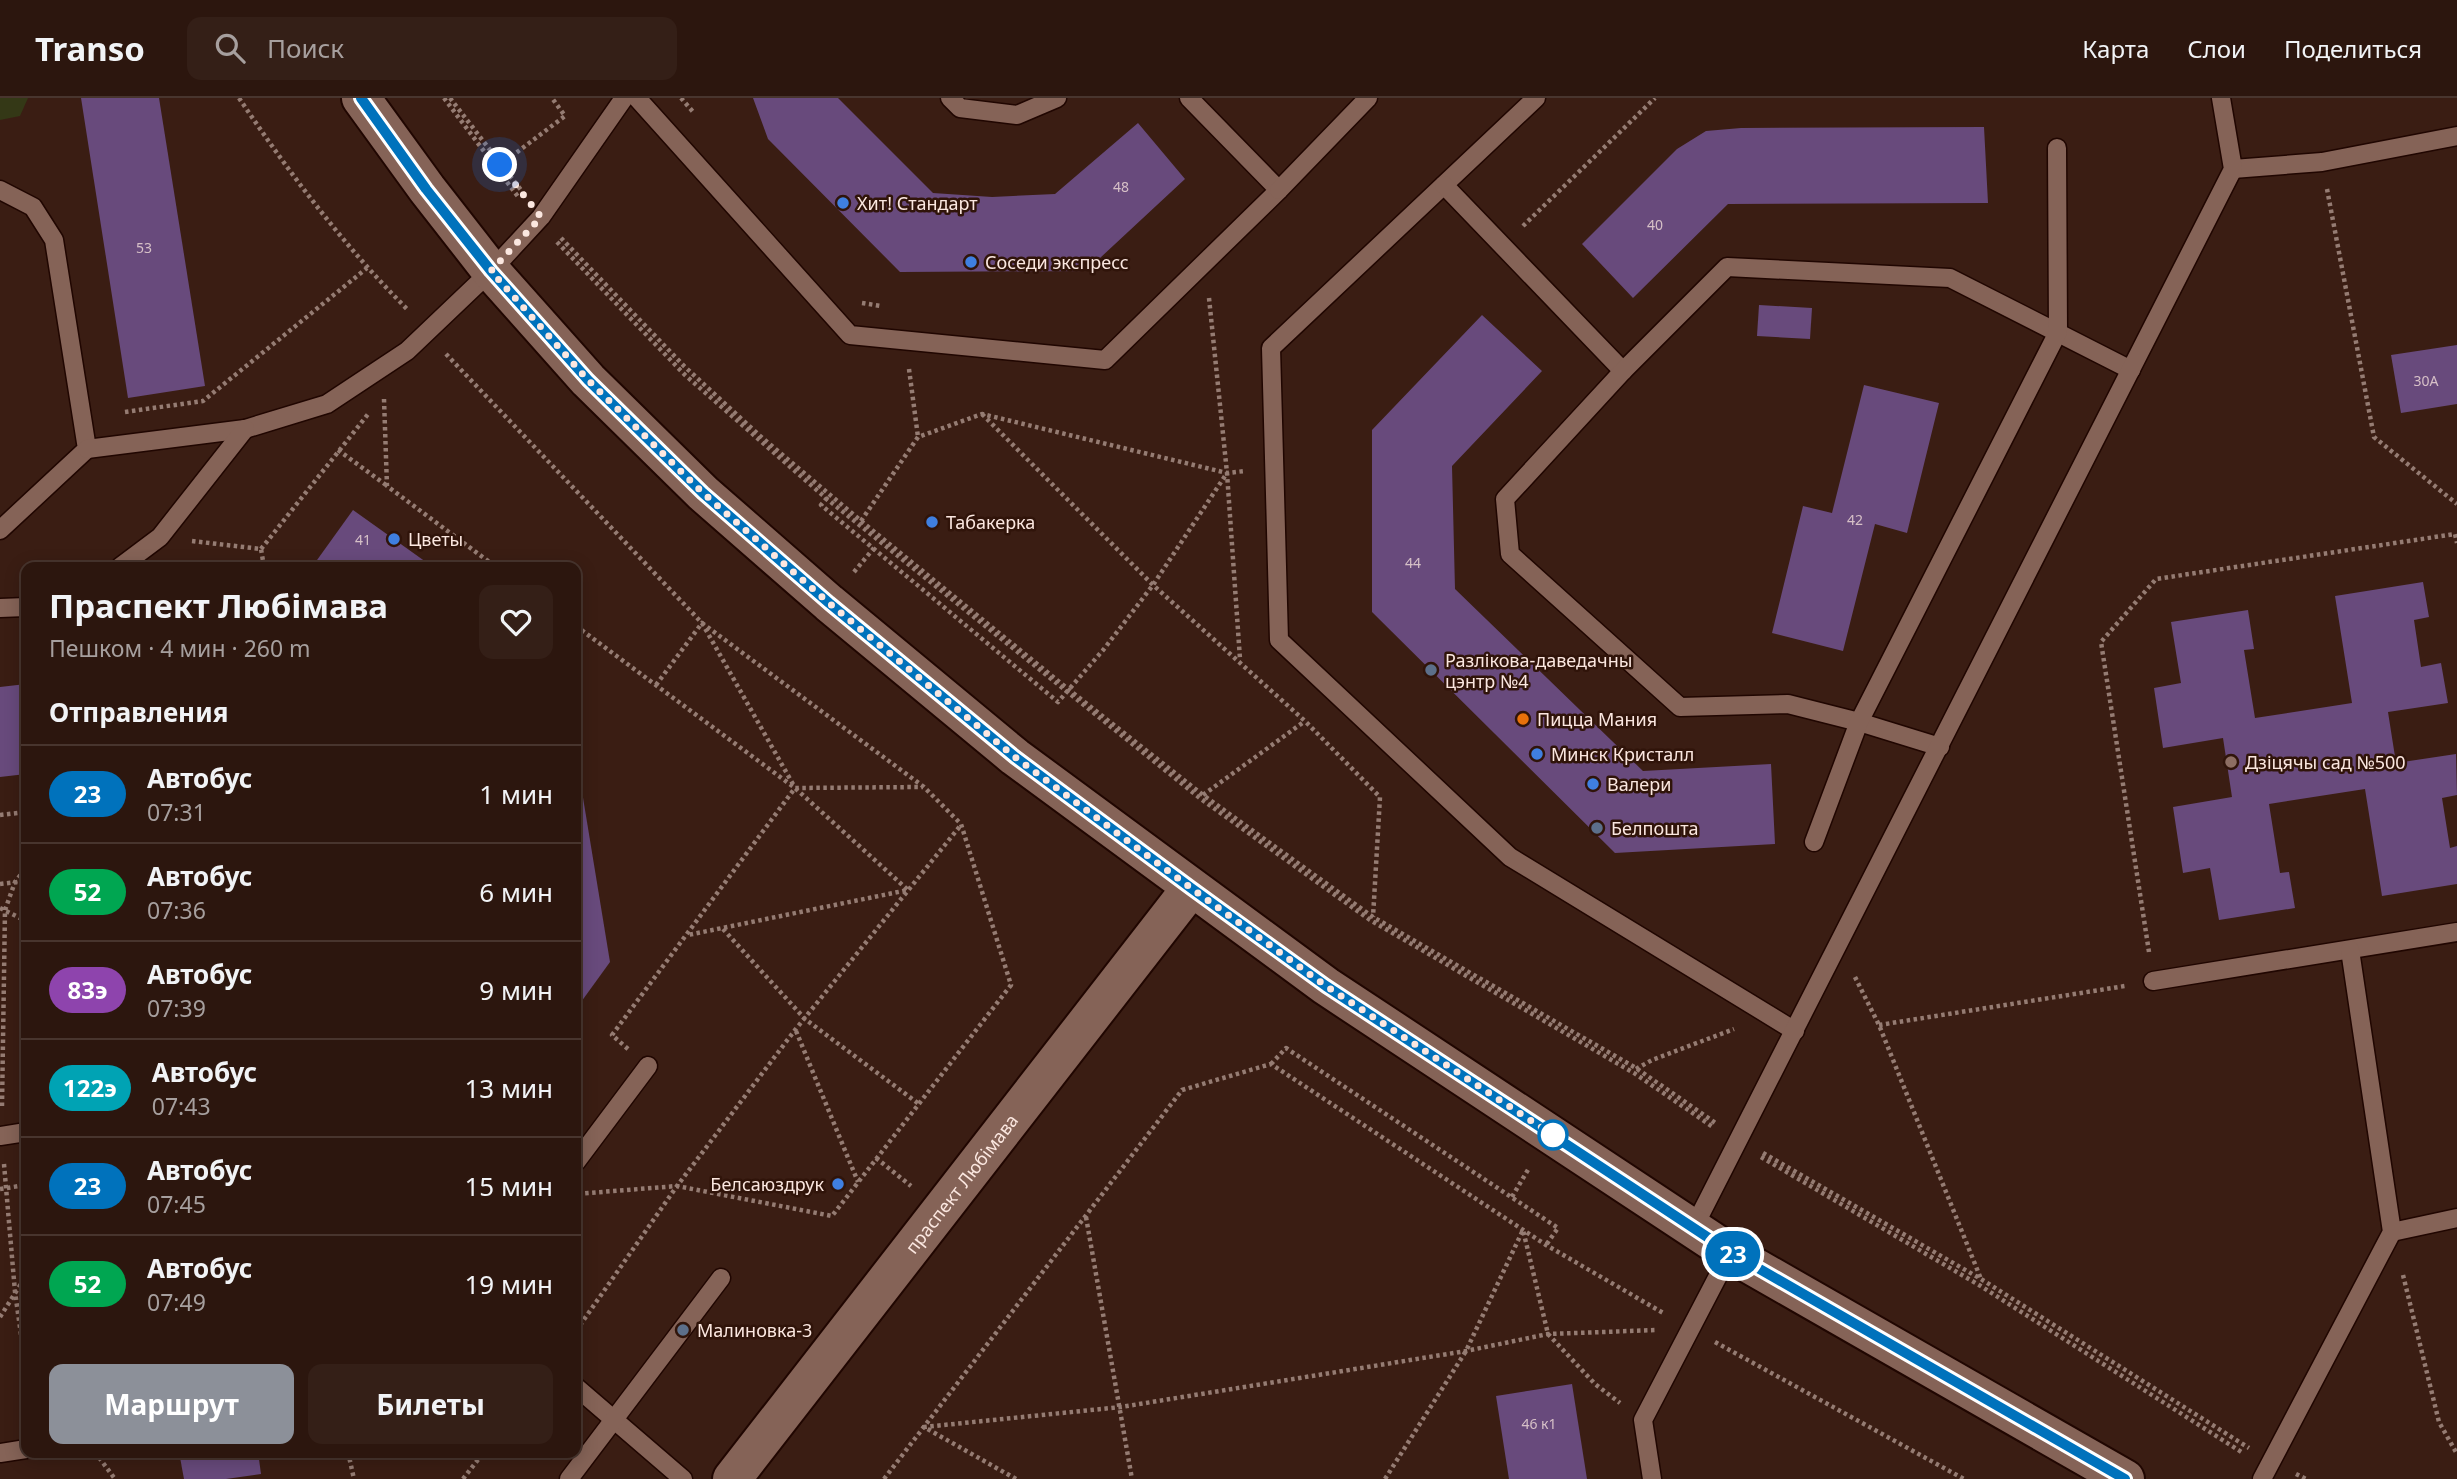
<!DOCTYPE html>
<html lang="ru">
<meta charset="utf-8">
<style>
body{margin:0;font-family:"Noto Sans",sans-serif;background:#341f17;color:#f1f3f6;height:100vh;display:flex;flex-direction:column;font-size:26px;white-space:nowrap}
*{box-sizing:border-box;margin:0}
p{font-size:23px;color:#a69f9e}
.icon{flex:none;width:38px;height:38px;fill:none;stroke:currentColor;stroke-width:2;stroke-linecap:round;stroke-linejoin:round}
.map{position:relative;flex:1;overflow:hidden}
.sheet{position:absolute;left:21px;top:464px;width:560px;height:896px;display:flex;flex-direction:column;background:#2c160e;border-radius:14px;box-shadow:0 4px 18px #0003,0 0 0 2px #48352e}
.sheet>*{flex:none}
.badge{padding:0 14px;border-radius:23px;font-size:24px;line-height:46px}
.you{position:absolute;width:35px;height:35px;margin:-18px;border:5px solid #fff;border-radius:50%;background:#1a73e8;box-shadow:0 0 0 10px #1a73e833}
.map>.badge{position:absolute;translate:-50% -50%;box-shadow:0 0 0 4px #fff}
h2{padding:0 28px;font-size:26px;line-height:63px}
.round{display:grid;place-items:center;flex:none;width:74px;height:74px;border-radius:14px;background:#341f17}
.summary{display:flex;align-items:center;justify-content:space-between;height:119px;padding:0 28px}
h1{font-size:33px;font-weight:700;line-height:52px}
.button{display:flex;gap:14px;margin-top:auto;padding:14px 28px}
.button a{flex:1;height:80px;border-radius:14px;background:#8c9099;color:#fff;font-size:28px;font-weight:700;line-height:80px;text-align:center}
.button a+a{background:#341f17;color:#f1f3f6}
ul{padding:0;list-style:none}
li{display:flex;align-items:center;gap:21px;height:98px;padding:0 28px;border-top:2px solid #48352e}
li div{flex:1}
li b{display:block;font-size:26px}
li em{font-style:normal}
li .badge{min-width:77px;font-weight:700;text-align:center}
header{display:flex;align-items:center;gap:42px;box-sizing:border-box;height:98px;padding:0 35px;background:#2c160e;border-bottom:2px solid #48352e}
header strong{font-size:33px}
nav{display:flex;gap:38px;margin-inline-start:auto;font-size:24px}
.search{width:490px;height:63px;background:#341f17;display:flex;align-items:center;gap:18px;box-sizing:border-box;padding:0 24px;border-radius:14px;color:#a69f9e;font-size:26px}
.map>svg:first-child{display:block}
.green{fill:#343816}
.building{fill:#684a7c}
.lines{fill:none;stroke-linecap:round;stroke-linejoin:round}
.lane-casing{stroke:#200601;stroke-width:21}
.secondary-casing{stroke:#200601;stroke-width:42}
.path{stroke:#957c73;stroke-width:4.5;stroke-dasharray:3.5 3.5;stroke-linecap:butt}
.lane{stroke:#856357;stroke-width:18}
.secondary{stroke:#856357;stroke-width:38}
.line-casing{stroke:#fff;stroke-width:16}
.line{stroke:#0072bc;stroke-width:10}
.walk{stroke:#fbe7e0;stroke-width:7;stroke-dasharray:0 12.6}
.shop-dot{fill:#3f7fe0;stroke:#30140a;stroke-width:2.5}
.service-dot{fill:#5c6f8a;stroke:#30140a;stroke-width:2.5}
.food-dot{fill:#e8710a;stroke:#30140a;stroke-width:2.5}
.education-dot{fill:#8d6e63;stroke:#30140a;stroke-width:2.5}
.stop-dot{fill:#fff;stroke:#0072bc;stroke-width:3.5}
.labels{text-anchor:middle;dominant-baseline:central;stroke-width:5;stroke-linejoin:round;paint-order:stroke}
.number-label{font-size:14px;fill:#d6c0c7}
.poi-label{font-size:18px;fill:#fbe7e0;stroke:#30140a;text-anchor:start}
.street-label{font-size:18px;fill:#fbe7e0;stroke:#30140a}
</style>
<header>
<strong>Transo</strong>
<div class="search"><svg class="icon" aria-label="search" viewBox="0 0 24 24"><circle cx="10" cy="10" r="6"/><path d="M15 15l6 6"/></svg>Поиск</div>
<nav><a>Карта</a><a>Слои</a><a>Поделиться</a></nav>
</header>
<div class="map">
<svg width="2457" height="1381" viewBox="0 0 2457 1381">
<rect width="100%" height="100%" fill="#3a1d13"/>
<polygon class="green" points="0,0 28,0 20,18 0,22"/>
<g class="building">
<polygon points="81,0 159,0 205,288 128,300"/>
<polygon points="753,0 838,0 933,95 992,99 1055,96 1138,25 1185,81 1086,173 900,174 768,41"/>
<polygon points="1984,29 1988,105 1728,106 1633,200 1582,146 1677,51 1706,33 1741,30"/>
<polygon points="1759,207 1812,210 1810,241 1757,238"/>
<polygon points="1482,217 1542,273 1452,368 1455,491 1643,673 1771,666 1775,746 1615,755 1372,514 1372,332"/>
<polygon points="2457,247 2457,306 2401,315 2391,257"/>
<polygon points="1864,287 1939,305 1907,435 1875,426 1843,553 1772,535 1803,408 1832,415"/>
<polygon points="353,412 433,469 312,469"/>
<polygon points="2423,484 2429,519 2414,522 2421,569 2441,565 2448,605 2388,614 2396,665 2456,656 2457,697 2442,700 2450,750 2457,748 2457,786 2382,798 2365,691 2269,706 2280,775 2289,774 2295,810 2219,822 2210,770 2183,775 2173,709 2232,699 2223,640 2163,650 2154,590 2181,585 2171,524 2248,512 2254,551 2244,552 2255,620 2352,605 2335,498"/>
<polygon points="26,586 26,676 0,679 0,589"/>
<polygon points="576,657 610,864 576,911"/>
<polygon points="1572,1286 1587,1381 1509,1381 1496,1298"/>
<polygon points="179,1354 258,1354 261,1376 226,1381 184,1381"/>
</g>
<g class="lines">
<g class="lane-casing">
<g id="lane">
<polyline points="637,0 850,237 1105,262 1279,92 1189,0"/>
<polyline points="950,0 960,10 1017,17 1057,0"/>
<polyline points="1536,0 1271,250 1279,542 1510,759 1795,933"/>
<polyline points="2233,71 2322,64 2457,38"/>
<polyline points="1444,87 1623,273"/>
<polyline points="0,92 33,109 54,142 87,351 0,432"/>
<polyline points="1279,92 1368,0"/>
<polyline points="87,351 245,331 327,306 407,253 491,173 541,119 624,0"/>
<polyline points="120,469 160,439 245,331"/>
<polyline points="0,510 26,509"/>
<polyline points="1940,649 1859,624 1788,606 1680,609 1510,456 1505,401 1623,273 1727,169 1950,180 2131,272"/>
<polyline points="1814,744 1859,624 2058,234 2057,50"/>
<polyline points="2153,883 2457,834"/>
<polyline points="0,1038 26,1034"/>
<polyline points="576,1064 648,968"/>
<polyline points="1694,1129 2233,71 2221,0"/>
<polyline points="2392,1134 2457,1120"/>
<polyline points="576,1289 683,1381"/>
<polyline points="0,1355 26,1351"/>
<polyline points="569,1381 721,1180"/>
<polyline points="1652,1381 1643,1322 1730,1155"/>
<polyline points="2262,1381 2392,1134 2350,852"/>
</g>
</g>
<g class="secondary-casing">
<g id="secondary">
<polyline points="361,0 427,91 491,173 588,282 703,395 829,505 1015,659 1326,888 1730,1155 2125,1381"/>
<path id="s1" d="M 732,1381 L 1191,790"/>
</g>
</g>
<g class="path">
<path d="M 239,0 C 290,76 343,147 408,212"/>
<polyline points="444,0 519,100"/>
<polyline points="450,0 524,96"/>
<polyline points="681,0 694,15"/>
<polyline points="500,67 565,18 552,0"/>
<polyline points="2327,91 2374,339 2457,406"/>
<polyline points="1523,128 1655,0"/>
<polyline points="561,140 684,268 759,337 861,423 1068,591 1203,697 1373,819 1636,970 1717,1026"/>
<polyline points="557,144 685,277 827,401 1201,701 1370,822 1634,975 1713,1029"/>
<polyline points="1209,200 1227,375 1240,561"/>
<polyline points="862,205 881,208"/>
<polyline points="446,256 702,525 924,689 961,726 1011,887 832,1118 677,1088 576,1096"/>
<polyline points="909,271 918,339"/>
<polyline points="384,301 387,388 496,469"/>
<polyline points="125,314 203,303 367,170"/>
<polyline points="982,316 1153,487 1305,623 1380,699 1373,819"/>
<polyline points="338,352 386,387"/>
<polyline points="827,400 821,407 1058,604 1104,551 1153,487 1227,375"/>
<polyline points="861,423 918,339 982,316 1227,375 1245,373"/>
<polyline points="192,443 261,451 264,469"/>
<polyline points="261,451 369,315"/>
<polyline points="854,474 874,450"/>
<polyline points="576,528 795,690 908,792 688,837"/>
<polyline points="656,587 702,525 794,688"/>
<polyline points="1203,697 1305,623"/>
<polyline points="0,717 26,714"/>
<polyline points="0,786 26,783"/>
<polyline points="0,810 26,823"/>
<polyline points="723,831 805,921 919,1006"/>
<polyline points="2149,854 2101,544 2156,481 2455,436 2457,445"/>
<polyline points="1855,879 1879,927 1981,1181"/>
<polyline points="1879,927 2125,888"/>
<polyline points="796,933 858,1084"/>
<polyline points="628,951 612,937 795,690 923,689"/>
<polyline points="1271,966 1286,950 1558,1130 1546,1147"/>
<polyline points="1636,971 1652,962 1734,931"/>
<polyline points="2,1008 5,812 15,784 26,770"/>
<polyline points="1763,1055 1981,1181 2249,1350"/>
<polyline points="1761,1059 1979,1187 2243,1355"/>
<polyline points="876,1060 911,1088"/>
<polyline points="4,1066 15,1194 26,1272"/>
<polyline points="0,1091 26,1087"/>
<polyline points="1512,1099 1529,1070"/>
<polyline points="1086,1119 1132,1381"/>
<polyline points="2403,1177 2439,1324 2457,1356"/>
<polyline points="0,1219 26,1178"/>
<polyline points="576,1233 677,1088 795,932 961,727"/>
<polyline points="1715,1244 1964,1381"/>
<polyline points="95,1354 115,1381"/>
<polyline points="348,1354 354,1381"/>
<polyline points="2296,1376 2306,1381"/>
<polyline points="463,1381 484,1354"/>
<polyline points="884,1381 1182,992 1271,966 1546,1147 1665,1216"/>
<polyline points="1016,1381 924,1329 1121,1309 1466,1253 1548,1236 1657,1232"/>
<polyline points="1385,1381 1466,1253 1523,1132 1548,1236 1595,1286 1620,1305"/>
</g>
<use href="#lane" class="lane"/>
<use href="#secondary" class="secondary"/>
</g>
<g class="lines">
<g class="line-casing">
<polyline id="line" points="361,0 426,91 491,173 588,282 703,395 829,505 1015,659 1191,790 1326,888 1730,1154 2125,1381"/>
</g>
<use href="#line" class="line"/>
<polyline class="walk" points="500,67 541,119 491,173 588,282 703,395 829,505 1015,659 1191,790 1326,888 1553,1037"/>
</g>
<g class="shop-dot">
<circle cx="843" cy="105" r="7"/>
<circle cx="971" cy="164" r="7"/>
<circle cx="932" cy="424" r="7"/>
<circle cx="394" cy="441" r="7"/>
<circle cx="1537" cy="656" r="7"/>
<circle cx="1593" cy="686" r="7"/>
<circle cx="838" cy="1086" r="7"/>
</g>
<g class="service-dot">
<circle cx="1431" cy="572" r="7"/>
<circle cx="1597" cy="730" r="7"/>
<circle cx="683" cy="1232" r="7"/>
</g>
<circle class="food-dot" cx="1523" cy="621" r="7"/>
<circle class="education-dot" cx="2231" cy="664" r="7"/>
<circle class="stop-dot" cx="1553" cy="1037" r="14"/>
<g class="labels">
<g class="number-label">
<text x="1121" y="88">48</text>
<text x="1655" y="126">40</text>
<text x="144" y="149">53</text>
<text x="2426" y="282">30А</text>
<text x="1855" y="421">42</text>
<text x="363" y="441">41</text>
<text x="1413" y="464">44</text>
<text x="1539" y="1325">46 к1</text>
</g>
<g class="poi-label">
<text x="857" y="105">Хит! Стандарт</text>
<text x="985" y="164">Соседи экспресс</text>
<text x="946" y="424">Табакерка</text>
<text x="408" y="441">Цветы</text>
<text x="1445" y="562">Разлікова-даведачны<tspan x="1445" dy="21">цэнтр №4</tspan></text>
<text x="1537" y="621">Пицца Мания</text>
<text x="1551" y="656">Минск Кристалл</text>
<text x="2245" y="664">Дзіцячы сад №500</text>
<text x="1607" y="686">Валери</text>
<text x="1611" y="730">Белпошта</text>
<text x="824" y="1086" text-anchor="end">Белсаюздрук</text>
<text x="697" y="1232">Малиновка-3</text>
</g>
<g class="street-label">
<text stroke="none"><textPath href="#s1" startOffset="374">праспект Любімава</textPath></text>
</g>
</g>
</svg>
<div class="you" style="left:500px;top:67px"></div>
<b class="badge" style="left:1733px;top:1156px;background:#0072bc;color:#fff">23</b>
<section class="sheet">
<div class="summary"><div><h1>Праспект Любімава</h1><p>Пешком · 4 мин · 260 m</p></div><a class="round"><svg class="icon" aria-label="heart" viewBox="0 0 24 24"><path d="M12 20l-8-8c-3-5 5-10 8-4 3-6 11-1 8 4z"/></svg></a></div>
<h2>Отправления</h2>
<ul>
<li><span class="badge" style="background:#0072bc;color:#fff">23</span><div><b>Автобус</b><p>07:31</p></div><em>1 мин</em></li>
<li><span class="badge" style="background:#00a651;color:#fff">52</span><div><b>Автобус</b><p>07:36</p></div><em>6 мин</em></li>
<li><span class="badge" style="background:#8e44ad;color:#fff">83э</span><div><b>Автобус</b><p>07:39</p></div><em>9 мин</em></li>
<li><span class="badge" style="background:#00a3b4;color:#fff">122э</span><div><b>Автобус</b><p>07:43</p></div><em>13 мин</em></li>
<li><span class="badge" style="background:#0072bc;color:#fff">23</span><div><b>Автобус</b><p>07:45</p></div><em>15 мин</em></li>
<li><span class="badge" style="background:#00a651;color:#fff">52</span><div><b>Автобус</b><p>07:49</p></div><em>19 мин</em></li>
</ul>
<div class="button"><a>Маршрут</a><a>Билеты</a></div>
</section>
</div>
